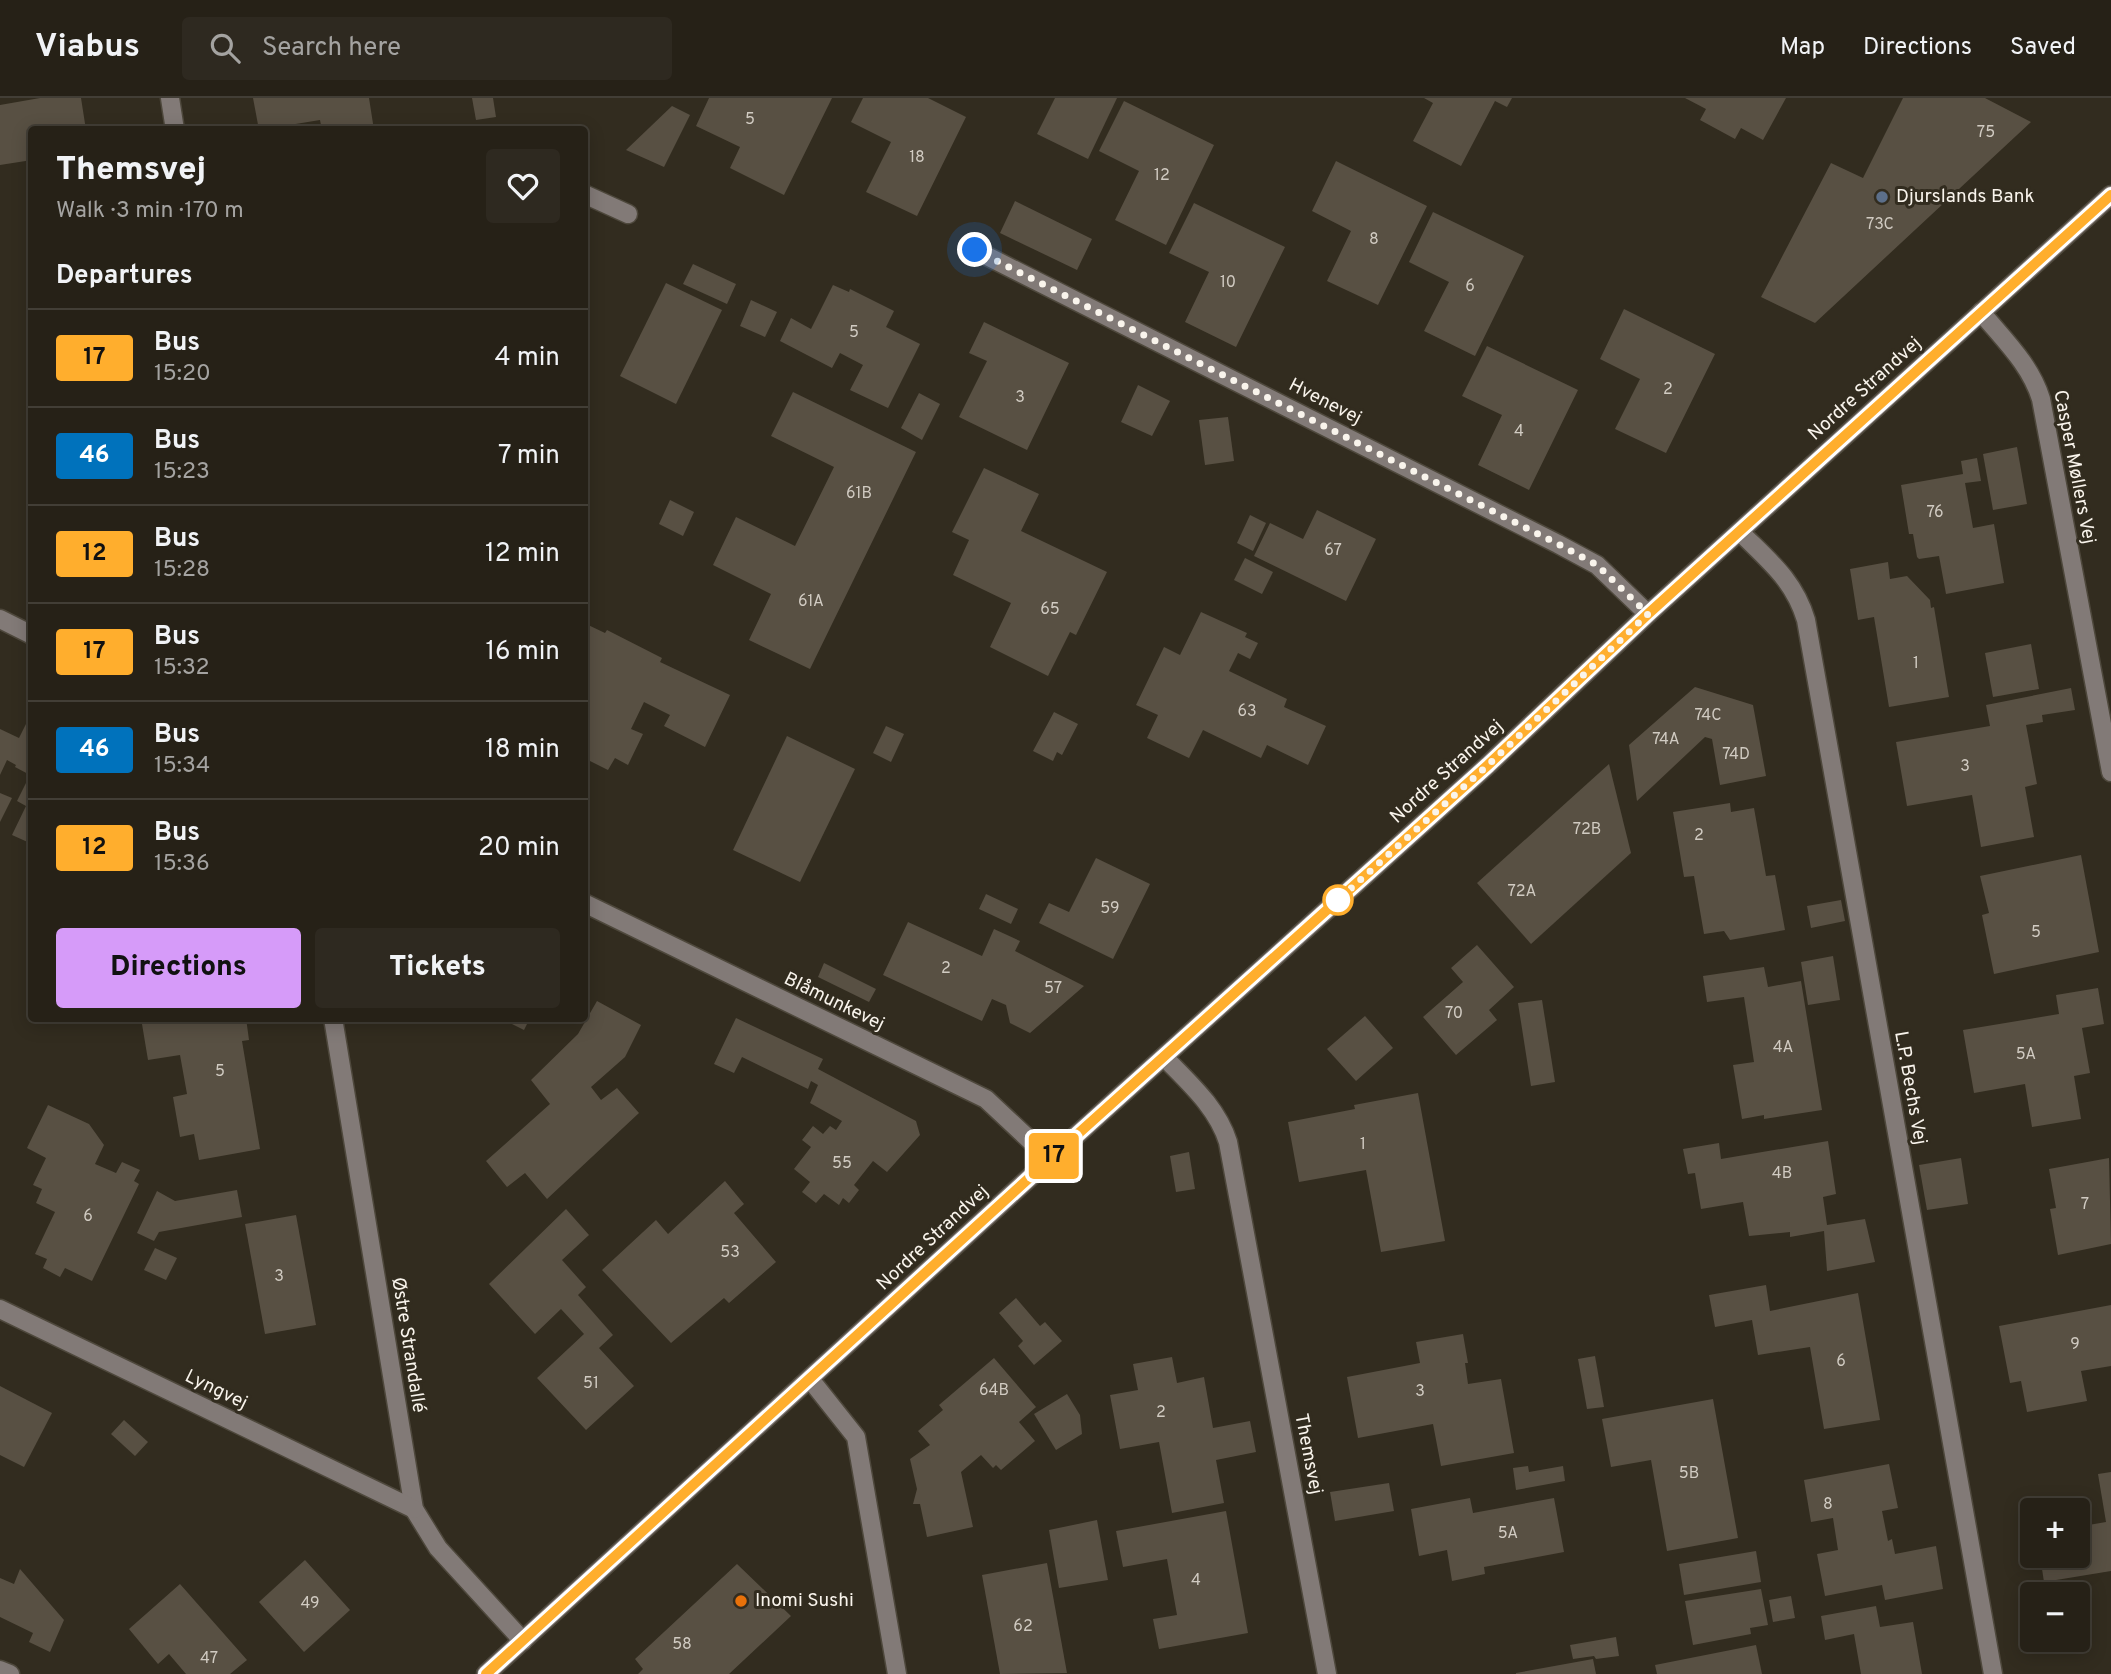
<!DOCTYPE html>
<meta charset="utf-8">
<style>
body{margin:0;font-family:Overpass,sans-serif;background:#2e2920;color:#f1f3f6;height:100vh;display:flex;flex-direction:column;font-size:26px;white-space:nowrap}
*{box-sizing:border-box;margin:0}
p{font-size:23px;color:#a4a3a1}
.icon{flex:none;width:38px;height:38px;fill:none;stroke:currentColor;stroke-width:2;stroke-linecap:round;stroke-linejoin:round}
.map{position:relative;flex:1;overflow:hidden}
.sheet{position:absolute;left:28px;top:28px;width:560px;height:896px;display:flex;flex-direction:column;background:#262117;border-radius:7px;box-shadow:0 4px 18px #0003,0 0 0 2px #423e36}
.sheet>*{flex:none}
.badge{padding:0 14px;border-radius:5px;font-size:24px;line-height:46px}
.controls{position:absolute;left:2020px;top:1400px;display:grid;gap:14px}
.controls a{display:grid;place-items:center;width:70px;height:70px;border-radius:7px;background:#262117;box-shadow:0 4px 18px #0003,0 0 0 2px #423e36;font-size:35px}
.you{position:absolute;width:35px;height:35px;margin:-18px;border:5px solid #fff;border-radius:50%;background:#1a73e8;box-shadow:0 0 0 10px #1a73e833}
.map>.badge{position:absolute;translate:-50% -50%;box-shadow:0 0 0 4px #fff}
h2{padding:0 28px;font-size:26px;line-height:63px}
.round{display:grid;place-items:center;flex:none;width:74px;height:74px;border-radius:7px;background:#2e2920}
.summary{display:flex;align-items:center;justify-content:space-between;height:119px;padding:0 28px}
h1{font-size:33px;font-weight:800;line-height:52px}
.primary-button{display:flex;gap:14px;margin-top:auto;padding:14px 28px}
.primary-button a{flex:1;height:80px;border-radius:7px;background:#d69bf9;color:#111;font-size:28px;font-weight:800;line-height:80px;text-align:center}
.primary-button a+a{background:#2e2920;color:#f1f3f6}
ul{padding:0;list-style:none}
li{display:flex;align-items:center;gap:21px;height:98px;padding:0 28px;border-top:2px solid #423e36}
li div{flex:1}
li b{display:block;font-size:26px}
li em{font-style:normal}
li .badge{min-width:77px;font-weight:700;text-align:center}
header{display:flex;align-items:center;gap:42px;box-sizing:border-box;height:98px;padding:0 35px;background:#262117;border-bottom:2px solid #423e36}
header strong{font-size:33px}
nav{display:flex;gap:38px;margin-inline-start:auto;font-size:24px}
.search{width:490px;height:63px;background:#2e2920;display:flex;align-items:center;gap:18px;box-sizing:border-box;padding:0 24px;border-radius:7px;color:#a4a3a1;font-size:26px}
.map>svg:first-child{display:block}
.building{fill:#585043}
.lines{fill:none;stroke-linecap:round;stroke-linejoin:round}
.minor-casing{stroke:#4e483c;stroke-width:21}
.minor{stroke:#827a77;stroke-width:18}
.line-casing{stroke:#fff;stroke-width:16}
.line{stroke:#ffae2d;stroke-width:10}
.walk{stroke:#f9f4ec;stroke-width:7;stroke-dasharray:0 12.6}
.service-dot{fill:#5c6f8a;stroke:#322c1f;stroke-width:2.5}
.stop-dot{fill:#fff;stroke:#ffae2d;stroke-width:3.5}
.food-dot{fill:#e8710a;stroke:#322c1f;stroke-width:2.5}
.labels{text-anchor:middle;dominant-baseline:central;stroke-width:6;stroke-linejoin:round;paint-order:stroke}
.number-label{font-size:16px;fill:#d1cbc2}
.poi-label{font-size:19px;fill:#f9f4ec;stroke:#322c1f;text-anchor:start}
.street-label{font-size:19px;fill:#f9f4ec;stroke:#322c1f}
</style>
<header>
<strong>Viabus</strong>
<div class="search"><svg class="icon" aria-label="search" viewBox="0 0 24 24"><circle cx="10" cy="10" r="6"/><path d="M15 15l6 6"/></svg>Search here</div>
<nav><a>Map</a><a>Directions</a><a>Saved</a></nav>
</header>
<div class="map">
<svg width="2111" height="1576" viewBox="0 0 2111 1576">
<rect width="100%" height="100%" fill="#322c1f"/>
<g class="building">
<polygon points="40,0 81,0 86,32 32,32 32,62 0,67 0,7"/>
<polygon points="253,0 369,0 374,32 322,32 320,22 259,32"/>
<polygon points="472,0 493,0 496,19 476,22"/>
<polygon points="709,0 832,0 784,97 730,70 740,49 696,28"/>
<polygon points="863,0 928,0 966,19 917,118 866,94 891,44 851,24"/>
<polygon points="1055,0 1117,0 1088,61 1037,36"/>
<polygon points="1424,0 1512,0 1507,9 1495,3 1461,68 1413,43 1433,5"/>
<polygon points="1685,0 1786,0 1763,42 1741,30 1735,41 1700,22 1706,11"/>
<polygon points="1903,0 1985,0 2031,24 1815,225 1761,199 1831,65 1863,80"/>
<polygon points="1124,3 1214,47 1166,147 1115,122 1139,73 1099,53"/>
<polygon points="672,8 690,17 664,69 626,52"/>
<polygon points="1336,63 1427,108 1378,207 1327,183 1351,133 1312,113"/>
<polygon points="1015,103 1092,141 1077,172 1000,135"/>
<polygon points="1194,105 1285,149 1236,249 1185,224 1209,174 1169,155"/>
<polygon points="1433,114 1524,158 1475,258 1424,233 1449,184 1409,164"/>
<polygon points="693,166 736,186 727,206 683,186"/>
<polygon points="666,185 722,212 676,306 620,278"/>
<polygon points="833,187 849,194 850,191 894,213 886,229 920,246 888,310 850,292 863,267 840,255 832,270 780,243 791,220 811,231"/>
<polygon points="751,202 777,214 765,239 740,228"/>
<polygon points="1624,211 1715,256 1666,355 1615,331 1640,281 1600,261"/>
<polygon points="984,224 1069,265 1027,352 959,319 987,263 969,255"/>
<polygon points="1487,248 1578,292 1529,392 1478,367 1502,317 1462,298"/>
<polygon points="1138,287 1170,303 1152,338 1121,324"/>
<polygon points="793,294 916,354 810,571 749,542 771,496 713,467 736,419 795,448 834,369 771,338"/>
<polygon points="919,295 940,306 922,342 901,330"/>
<polygon points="1228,319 1234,363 1205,367 1199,322"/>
<polygon points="2017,349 2027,406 1993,412 1983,356"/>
<polygon points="1977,360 1981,383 1965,385 1973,430 1994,426 2004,485 1946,496 1939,458 1919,461 1917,459 1913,436 1909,436 1901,387 1963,376 1961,363"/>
<polygon points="984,370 1039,396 1021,433 1107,474 1076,537 1070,534 1048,578 990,549 1011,505 953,477 969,442 952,434"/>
<polygon points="670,402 694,414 683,438 659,426"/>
<polygon points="1317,412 1376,441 1346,503 1254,458 1270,425 1303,441"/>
<polygon points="1250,417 1266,425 1253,453 1237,445"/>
<polygon points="1245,460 1273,474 1262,496 1234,482"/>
<polygon points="1888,464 1890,481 1907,478 1930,502 1931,510 1934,509 1949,599 1889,609 1874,519 1858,522 1850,471"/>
<polygon points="1201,514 1247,535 1245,539 1258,545 1250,561 1238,555 1229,573 1287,601 1284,609 1326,628 1308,667 1267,647 1261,660 1203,632 1189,660 1147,640 1158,617 1136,607 1164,549 1180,557"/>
<polygon points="584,525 605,535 607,532 662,560 660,564 730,597 705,649 664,628 670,617 644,604 631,631 643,636 628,667 615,660 608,672 584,660 584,572 589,564 584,561"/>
<polygon points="2031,546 2039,591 1993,599 1985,555"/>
<polygon points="1695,589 1753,607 1766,678 1720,687 1712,641 1705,639 1637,703 1629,647"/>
<polygon points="2071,590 2075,612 2042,617 2043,624 2026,627 2037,686 2025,689 2034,739 1981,749 1972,697 1907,708 1896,644 1990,628 1986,607"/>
<polygon points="32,614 32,746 12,737 26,708 17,703 30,677 15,669 16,667 7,662 0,677 0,631 19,640"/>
<polygon points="1054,614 1078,626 1062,657 1057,654 1053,663 1033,653"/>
<polygon points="886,628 904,636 891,664 873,655"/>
<polygon points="787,638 855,671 800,784 733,752"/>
<polygon points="1609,666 1631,755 1531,846 1477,785"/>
<polygon points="0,695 12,700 0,724"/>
<polygon points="1730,705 1731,714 1754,710 1766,778 1775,777 1785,832 1730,842 1724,833 1704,836 1694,778 1684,779 1673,714"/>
<polygon points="2081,757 2099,854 1994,876 1982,817 1989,815 1980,778"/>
<polygon points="1096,760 1150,786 1113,861 1039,825 1049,805 1069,814"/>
<polygon points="986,796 1018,811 1011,826 979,811"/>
<polygon points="1841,802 1845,823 1811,830 1807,808"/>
<polygon points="908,824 982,858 994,831 1020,843 1015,853 1084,888 1030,935 1010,925 1006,907 992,901 982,923 883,877"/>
<polygon points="1477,847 1514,889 1489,912 1497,922 1456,957 1423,919 1463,884 1451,870"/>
<polygon points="1833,858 1840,902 1808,907 1801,864"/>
<polygon points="824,865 876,891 869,904 818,879"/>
<polygon points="1764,869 1768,889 1801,883 1822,1012 1764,1021 1764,1017 1742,1021 1733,967 1754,964 1744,899 1707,904 1703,878"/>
<polygon points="2098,890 2104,926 2082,930 2090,975 2074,978 2081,1021 2032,1029 2025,986 1974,995 1963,932 2059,916 2056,897"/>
<polygon points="1542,902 1555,984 1531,988 1518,905"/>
<polygon points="597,903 641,927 625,959 591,989 601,1002 617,990 639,1015 547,1101 525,1075 507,1089 486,1063 550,1006 531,982 578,936"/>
<polygon points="1365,918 1393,950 1356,983 1327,951"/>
<polygon points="141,920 246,920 249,942 242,943 260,1051 199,1062 194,1036 180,1039 173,999 187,996 180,957 148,962"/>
<polygon points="500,920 530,920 524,932"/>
<polygon points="736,920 823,961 818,971 916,1023 920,1037 887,1074 873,1063 854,1087 859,1092 849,1105 843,1100 839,1107 824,1096 816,1105 802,1094 810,1084 794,1071 811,1049 802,1042 813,1028 823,1036 830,1028 836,1032 842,1023 810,1005 818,987 811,983 808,991 742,959 734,975 714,966"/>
<polygon points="1418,995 1445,1143 1381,1154 1366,1072 1299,1084 1288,1024 1355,1011 1354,1007"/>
<polygon points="48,1007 89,1026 104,1047 95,1066 116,1075 122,1064 140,1072 134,1083 139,1086 92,1183 65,1170 60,1179 43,1170 47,1161 35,1156 55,1114 36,1105 42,1091 33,1087 46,1060 27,1050"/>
<polygon points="1828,1043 1836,1096 1823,1099 1827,1127 1865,1121 1875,1164 1827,1173 1824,1133 1790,1139 1790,1134 1749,1138 1743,1104 1701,1111 1695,1075 1688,1076 1683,1051 1719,1045 1721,1061"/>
<polygon points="1189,1054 1195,1091 1176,1094 1170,1058"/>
<polygon points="1961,1060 1968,1106 1927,1112 1919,1067"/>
<polygon points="2109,1060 2111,1146 2058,1157 2050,1111 2056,1110 2049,1071"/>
<polygon points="725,1083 744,1106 734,1115 776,1164 729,1205 724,1200 671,1245 602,1172 656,1122 668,1136"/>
<polygon points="237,1092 242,1119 159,1134 154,1143 137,1135 157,1093 175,1103"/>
<polygon points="566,1111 589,1137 562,1162 586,1189 578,1197 613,1237 599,1250 634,1288 586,1332 537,1280 584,1236 561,1211 535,1236 489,1186"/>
<polygon points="296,1117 316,1227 265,1236 245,1126"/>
<polygon points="155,1150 177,1160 166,1182 144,1172"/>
<polygon points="1766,1187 1770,1213 1858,1195 1880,1322 1824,1331 1810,1249 1758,1257 1752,1222 1715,1229 1709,1197"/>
<polygon points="1016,1200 1040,1228 1045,1224 1062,1243 1034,1267 1018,1248 1023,1243 999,1215"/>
<polygon points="2111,1207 2111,1268 2081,1273 2087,1303 2027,1314 2021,1283 2010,1285 1999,1228"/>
<polygon points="1463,1236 1468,1265 1465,1265 1468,1286 1501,1281 1514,1355 1441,1368 1433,1326 1358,1340 1347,1279 1420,1265 1416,1244"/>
<polygon points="1595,1258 1604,1309 1587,1311 1578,1261"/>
<polygon points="1172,1259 1177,1285 1204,1279 1213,1330 1250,1323 1256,1354 1216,1362 1224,1405 1172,1415 1159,1344 1120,1351 1110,1297 1138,1292 1133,1266"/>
<polygon points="994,1260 1036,1309 1019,1324 1035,1343 1001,1372 996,1367 993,1370 981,1357 961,1374 973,1429 927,1439 920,1406 913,1406 917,1391 910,1361 930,1347 918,1333 943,1312 939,1307"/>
<polygon points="0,1288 52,1315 24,1369 0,1357"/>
<polygon points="1067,1296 1080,1317 1082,1336 1056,1352 1034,1316"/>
<polygon points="1713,1301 1738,1440 1667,1453 1651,1362 1611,1369 1602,1321"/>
<polygon points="124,1322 148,1344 135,1358 111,1336"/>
<polygon points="1889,1366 1898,1410 1882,1413 1888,1443 1892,1441 1895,1456 1936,1448 1943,1491 1885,1502 1882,1487 1825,1498 1817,1456 1838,1452 1833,1420 1811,1424 1804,1382"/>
<polygon points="1528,1368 1529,1374 1563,1368 1565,1383 1516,1392 1513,1370"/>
<polygon points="2111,1374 2111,1473 2044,1484 2040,1458 2077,1458 2077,1429 2106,1424 2098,1376"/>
<polygon points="1389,1385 1394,1413 1335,1423 1330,1394"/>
<polygon points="1470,1400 1473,1415 1554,1400 1564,1454 1484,1469 1485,1476 1452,1483 1447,1452 1419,1458 1411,1411"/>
<polygon points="1226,1413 1248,1535 1159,1551 1153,1521 1177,1517 1167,1461 1123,1469 1116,1433"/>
<polygon points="1097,1422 1108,1482 1059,1490 1049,1432"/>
<polygon points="1756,1453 1761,1484 1684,1497 1679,1466"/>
<polygon points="305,1462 350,1512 304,1554 259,1504"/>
<polygon points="1047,1465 1067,1575 1000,1576 982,1477"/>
<polygon points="737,1466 791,1518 729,1576 638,1576 643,1571 635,1561"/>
<polygon points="20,1471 64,1522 50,1554 29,1544 33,1535 0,1519 0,1480 14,1486"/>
<polygon points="180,1486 247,1562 230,1576 186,1576 169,1556 158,1566 129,1531"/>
<polygon points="1761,1491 1768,1527 1750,1530 1751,1536 1693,1547 1685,1503"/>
<polygon points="1791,1498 1795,1520 1773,1524 1769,1502"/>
<polygon points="1876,1508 1880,1529 1913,1524 1922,1576 1861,1576 1854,1536 1825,1542 1821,1518"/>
<polygon points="1616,1539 1619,1558 1596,1561 1594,1558 1573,1561 1570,1547"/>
<polygon points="1756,1547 1762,1576 1657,1576 1655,1567"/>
<polygon points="1593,1561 1596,1576 1516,1576 1516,1575"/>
</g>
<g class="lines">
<g class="minor-casing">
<g id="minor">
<polyline points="170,0 175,32"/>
<polyline points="584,96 628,116"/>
<polyline points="969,149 1558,446 1597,467 1648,516"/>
<path d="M 1981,214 C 2004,242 2030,266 2041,301 L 2111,674"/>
<path d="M 1740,434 C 1769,463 1794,482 1806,522 L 1993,1576"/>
<polyline points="0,521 32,537"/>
<polyline points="584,805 986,1001 1050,1061"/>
<polyline points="333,920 414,1411 438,1450 523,1543"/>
<path d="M 1164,959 C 1189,985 1217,1009 1228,1044 L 1327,1576"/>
<polyline points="0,1211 414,1411"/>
<polyline points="810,1281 856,1339 897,1576"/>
<polyline points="0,1572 10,1576"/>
<polyline points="486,1576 1050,1061 1488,667 1648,516 2111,97"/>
</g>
</g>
<use href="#minor" class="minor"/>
</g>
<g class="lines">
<g class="line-casing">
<polyline id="line" points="486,1576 1050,1061 1488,667 1648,516 2111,97"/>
</g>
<use href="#line" class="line"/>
<polyline class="walk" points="975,152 1558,446 1597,467 1648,516 1488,667 1338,802"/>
</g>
<circle class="service-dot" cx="1882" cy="99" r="7"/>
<circle class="stop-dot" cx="1338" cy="802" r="14"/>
<circle class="food-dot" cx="741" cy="1503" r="7"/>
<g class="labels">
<g class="number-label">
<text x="750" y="22">5</text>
<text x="1986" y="35">75</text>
<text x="917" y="60">18</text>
<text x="1162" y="78">12</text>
<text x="1880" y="127">73C</text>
<text x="1374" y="142">8</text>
<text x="1228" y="185">10</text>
<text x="1470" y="189">6</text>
<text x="854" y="235">5</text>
<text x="1668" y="292">2</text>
<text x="1020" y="300">3</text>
<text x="1519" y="334">4</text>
<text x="859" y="396">61B</text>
<text x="1935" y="415">76</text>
<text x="1333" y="453">67</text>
<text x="811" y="504">61A</text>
<text x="1050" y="512">65</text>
<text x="1916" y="566">1</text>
<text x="1247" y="614">63</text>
<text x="1708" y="618">74C</text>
<text x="1666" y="642">74A</text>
<text x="1736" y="657">74D</text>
<text x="1965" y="669">3</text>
<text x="1587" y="732">72B</text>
<text x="1699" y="738">2</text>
<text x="1522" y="794">72A</text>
<text x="1110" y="811">59</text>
<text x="2036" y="835">5</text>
<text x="946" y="871">2</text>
<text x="1053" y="891">57</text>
<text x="1454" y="916">70</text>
<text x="1783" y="950">4A</text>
<text x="2026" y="957">5A</text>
<text x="220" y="974">5</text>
<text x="1363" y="1047">1</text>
<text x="842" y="1066">55</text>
<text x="1782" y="1076">4B</text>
<text x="2085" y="1107">7</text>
<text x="88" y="1119">6</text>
<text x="730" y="1155">53</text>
<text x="279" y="1179">3</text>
<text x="2075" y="1247">9</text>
<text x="1841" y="1264">6</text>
<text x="591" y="1286">51</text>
<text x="994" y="1293">64B</text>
<text x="1420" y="1294">3</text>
<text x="1161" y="1315">2</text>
<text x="1689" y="1376">5B</text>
<text x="1828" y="1407">8</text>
<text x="1508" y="1436">5A</text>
<text x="1196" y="1483">4</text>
<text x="310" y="1506">49</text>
<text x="1023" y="1529">62</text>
<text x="682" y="1547">58</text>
<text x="209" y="1561">47</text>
</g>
<g class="poi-label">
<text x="1896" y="99">Djurslands Bank</text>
<text x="755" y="1503">Inomi Sushi</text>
</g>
<g class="street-label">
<text transform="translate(1865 291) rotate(-42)">Nordre Strandvej</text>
<text transform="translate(1325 304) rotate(27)">Hvenevej</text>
<text transform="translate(2074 369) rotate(79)">Casper Møllers Vej</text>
<text transform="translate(1447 674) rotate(-42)">Nordre Strandvej</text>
<text transform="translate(834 904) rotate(26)">Blåmunkevej</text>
<text transform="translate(1910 990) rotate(80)">L.P. Bechs Vej</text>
<text transform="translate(933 1140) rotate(-43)">Nordre Strandvej</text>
<text transform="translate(408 1247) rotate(81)">Østre Strandallé</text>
<text transform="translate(216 1292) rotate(26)">Lyngvej</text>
<text transform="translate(1308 1356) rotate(79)">Themsvej</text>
</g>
</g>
</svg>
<div class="controls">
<a>+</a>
<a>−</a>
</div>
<div class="you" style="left:975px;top:152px"></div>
<b class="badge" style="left:1054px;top:1058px;background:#ffae2d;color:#111">17</b>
<section class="sheet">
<div class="summary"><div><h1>Themsvej</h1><p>Walk · 3 min · 170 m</p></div><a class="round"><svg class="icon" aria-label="heart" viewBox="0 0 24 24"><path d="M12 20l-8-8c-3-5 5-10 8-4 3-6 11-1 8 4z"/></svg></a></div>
<h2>Departures</h2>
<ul>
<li><span class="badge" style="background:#ffae2d;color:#111">17</span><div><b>Bus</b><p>15:20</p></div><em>4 min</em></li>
<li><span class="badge" style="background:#0072bc;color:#fff">46</span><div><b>Bus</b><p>15:23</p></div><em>7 min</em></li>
<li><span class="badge" style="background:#ffae2d;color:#111">12</span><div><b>Bus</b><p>15:28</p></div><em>12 min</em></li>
<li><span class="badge" style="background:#ffae2d;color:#111">17</span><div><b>Bus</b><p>15:32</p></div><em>16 min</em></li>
<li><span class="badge" style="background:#0072bc;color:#fff">46</span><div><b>Bus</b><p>15:34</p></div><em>18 min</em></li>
<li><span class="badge" style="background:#ffae2d;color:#111">12</span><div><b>Bus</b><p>15:36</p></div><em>20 min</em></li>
</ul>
<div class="primary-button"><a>Directions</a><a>Tickets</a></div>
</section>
</div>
